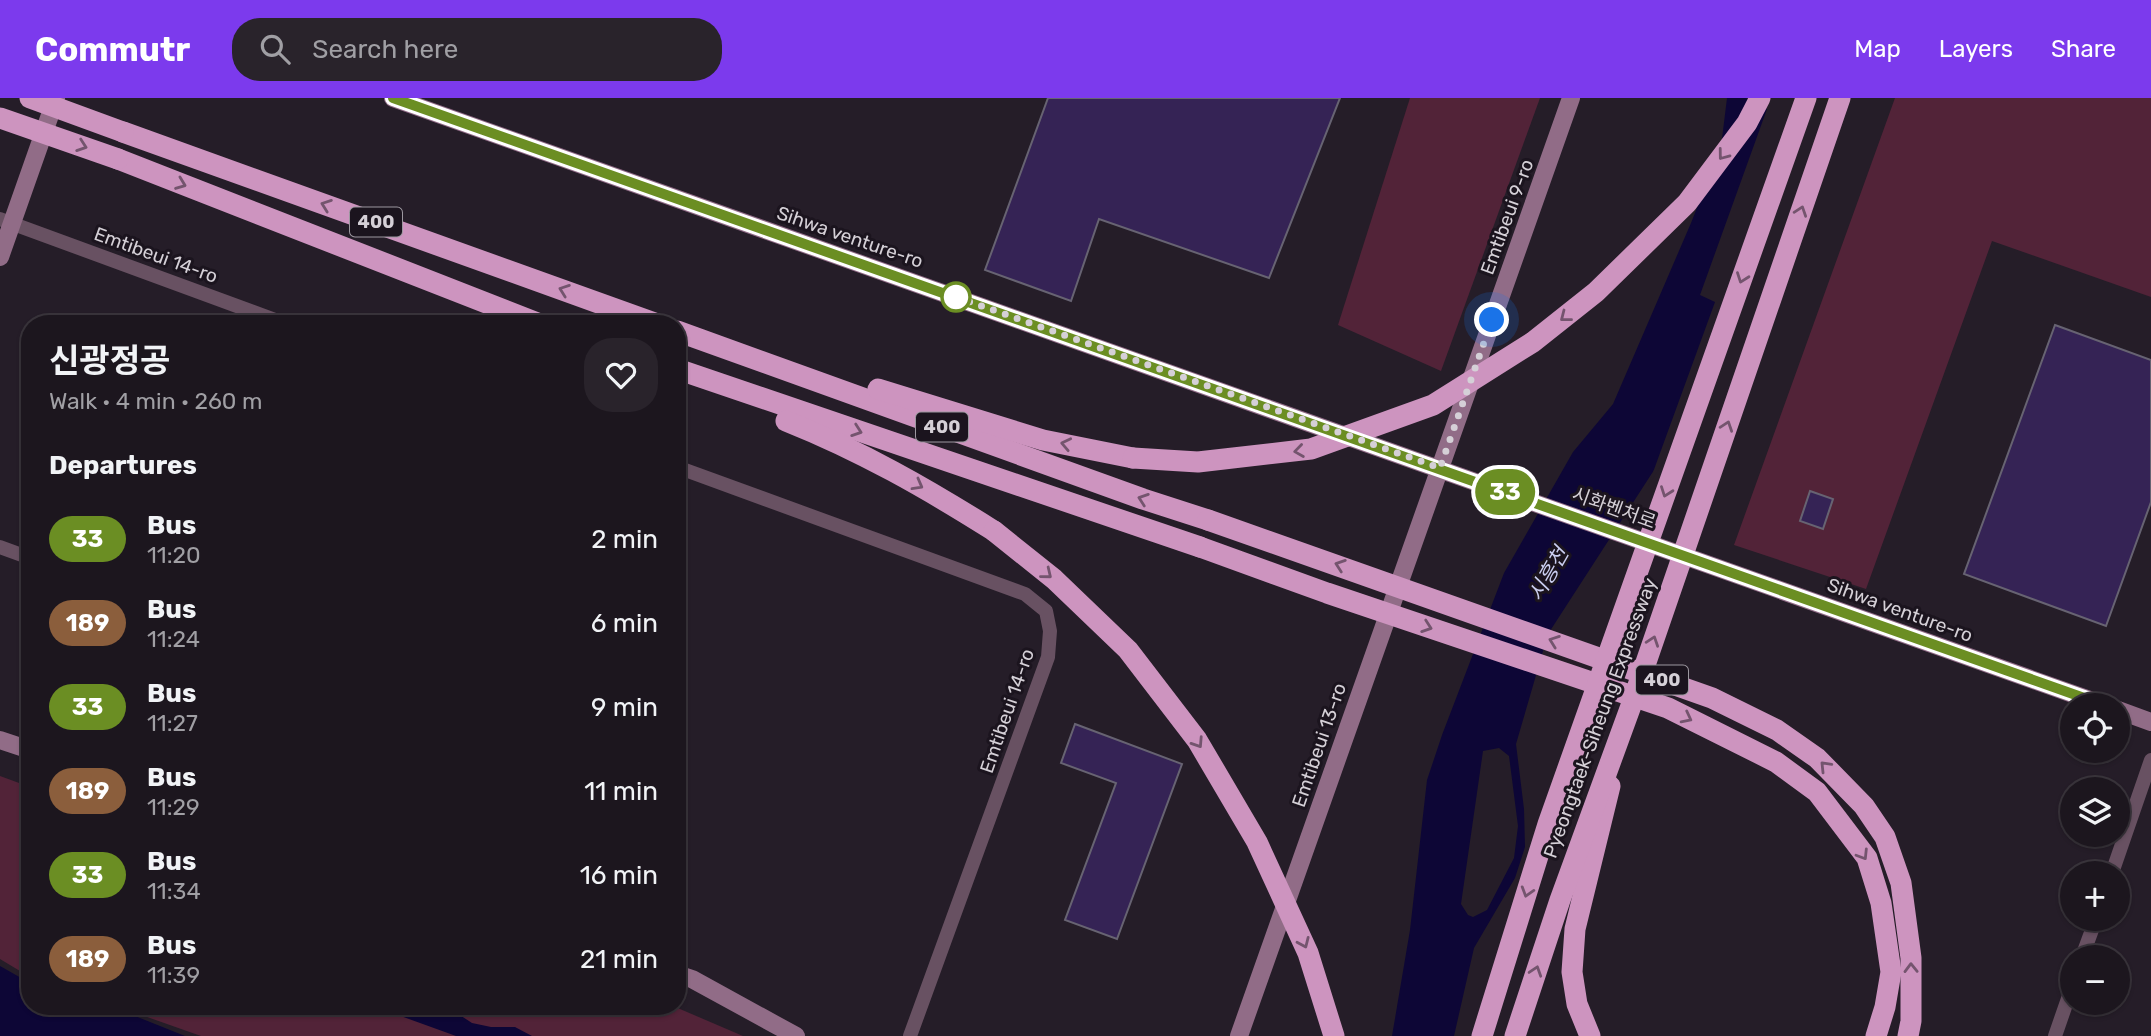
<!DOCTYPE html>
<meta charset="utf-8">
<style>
body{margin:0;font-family:Rubik,"Noto Sans KR",sans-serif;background:#29232b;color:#f1f3f6;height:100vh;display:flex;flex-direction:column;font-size:26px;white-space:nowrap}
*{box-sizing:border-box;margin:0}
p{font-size:23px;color:#a09fa4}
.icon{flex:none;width:38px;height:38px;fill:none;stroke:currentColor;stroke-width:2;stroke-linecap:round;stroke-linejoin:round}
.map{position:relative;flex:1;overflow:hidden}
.side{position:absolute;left:21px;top:217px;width:665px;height:700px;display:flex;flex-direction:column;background:#1c161e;border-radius:28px;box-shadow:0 2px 5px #0004,0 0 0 2px #3a353c}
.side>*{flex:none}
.badge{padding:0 14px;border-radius:23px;font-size:24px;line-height:46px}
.tools{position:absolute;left:2060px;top:595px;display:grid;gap:14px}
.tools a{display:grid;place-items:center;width:70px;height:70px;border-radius:50%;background:#1c161e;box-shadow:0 2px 5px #0004,0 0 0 2px #3a353c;font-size:35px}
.you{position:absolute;width:35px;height:35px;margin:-18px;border:5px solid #fff;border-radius:50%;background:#1a73e8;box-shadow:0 0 0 10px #1a73e833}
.map>.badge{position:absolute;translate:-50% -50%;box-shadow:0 0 0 4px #fff}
h2{padding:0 28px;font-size:26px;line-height:63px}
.round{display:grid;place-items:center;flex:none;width:74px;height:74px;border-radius:28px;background:#29232b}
.summary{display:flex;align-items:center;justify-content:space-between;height:119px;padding:0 28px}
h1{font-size:33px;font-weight:700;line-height:52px}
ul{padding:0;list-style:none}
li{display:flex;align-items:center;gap:21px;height:84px;padding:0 28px}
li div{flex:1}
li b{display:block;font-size:26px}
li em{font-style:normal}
li .badge{min-width:77px;font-weight:700;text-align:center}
header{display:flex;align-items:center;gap:42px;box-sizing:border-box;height:98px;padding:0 35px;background:#7c3aed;color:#fff}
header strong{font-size:33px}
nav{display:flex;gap:38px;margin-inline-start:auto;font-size:24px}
.search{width:490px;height:63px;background:#29232b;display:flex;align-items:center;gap:18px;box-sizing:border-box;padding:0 24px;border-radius:28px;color:#a09fa4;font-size:26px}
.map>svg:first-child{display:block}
.green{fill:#522338}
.water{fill:#0d0636;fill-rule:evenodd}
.pier{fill:#251d28}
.building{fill:#352355;stroke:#676372;stroke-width:2}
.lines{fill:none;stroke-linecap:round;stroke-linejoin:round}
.street{stroke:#685162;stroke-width:14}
.secondary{stroke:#916c87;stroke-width:18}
.highway{stroke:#cd94bf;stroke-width:21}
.highway-bridge{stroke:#cd94bf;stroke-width:21}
.oneway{stroke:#74546e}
.line-casing{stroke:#fff;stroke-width:16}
.line{stroke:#6b8e23;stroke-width:10}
.walk{stroke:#d5d0d7;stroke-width:7;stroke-dasharray:0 12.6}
.stop-dot{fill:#fff;stroke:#6b8e23;stroke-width:3.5}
.labels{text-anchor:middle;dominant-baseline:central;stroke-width:6;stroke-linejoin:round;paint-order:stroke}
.shield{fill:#1b141e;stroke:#9d98a0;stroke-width:2}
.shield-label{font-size:18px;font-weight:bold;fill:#d5d0d7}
.street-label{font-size:19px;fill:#d5d0d7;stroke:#1b141e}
.water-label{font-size:21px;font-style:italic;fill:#cacef0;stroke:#1b141e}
</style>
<header>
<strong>Commutr</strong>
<div class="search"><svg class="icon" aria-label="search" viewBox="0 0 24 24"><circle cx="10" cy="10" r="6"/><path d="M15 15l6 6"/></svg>Search here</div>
<nav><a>Map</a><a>Layers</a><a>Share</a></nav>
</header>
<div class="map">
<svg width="2151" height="938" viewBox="0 0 2151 938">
<rect width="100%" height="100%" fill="#251d28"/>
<g class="green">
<polygon points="1410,0 1540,0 1441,273 1338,227"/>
<polygon points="1895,0 2151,0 2151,199 1992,143 1866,491 1734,447"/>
<polygon points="0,678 30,689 30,879 0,861"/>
<polygon points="116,908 673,908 743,938 201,938"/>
</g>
<g class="water">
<path d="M 1727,0 L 1792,0 L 1700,301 L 1548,536 L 1516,646 L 1524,711 L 1525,749 L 1515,780 L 1474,850 L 1454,938 L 1392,938 L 1410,832 L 1427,682 L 1442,637 L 1504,475 L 1573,354 L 1613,306 L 1691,125 L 1721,49 ZM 1499,650 L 1509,658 L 1518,728 L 1514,760 L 1487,812 L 1473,819 L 1468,817 L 1461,806 L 1483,653 Z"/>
<polygon points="0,868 30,885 30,908 110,908 185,938 0,938"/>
<polygon points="373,908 446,908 472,925 491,929 515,929 532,938 456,938"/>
</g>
<polygon class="pier" points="1746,0 1796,0 1703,302 1648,388 1715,204 1700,197 1767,11"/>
<g class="building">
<polygon points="1048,0 1340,0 1269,180 1099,121 1071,203 985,172"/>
<polygon points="2055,227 2151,262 2151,404 2106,528 1964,476"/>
<polygon points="1810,393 1833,401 1823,431 1800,423"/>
<polygon points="1075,626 1182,666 1117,841 1065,822 1116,685 1061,665"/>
</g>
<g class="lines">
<g class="street">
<polyline points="0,121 286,226"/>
<polyline points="677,369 1025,496 1046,513 1050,533 1048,559 910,938"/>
<polyline points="0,449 30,460"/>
<polyline points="2112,775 2151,662"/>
<polyline points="2082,859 2096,821"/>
<polyline points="2055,938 2072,889"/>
</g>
<g class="secondary">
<polyline points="393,0 2104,607"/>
<polyline points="0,159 56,0"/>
<polyline points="2118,612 2151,624"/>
<polyline points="0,642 30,652"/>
<polyline points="677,876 692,881 796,938"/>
<polyline points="1239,938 1571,0"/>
</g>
<g class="highway">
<polyline points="123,34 657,226"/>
<polyline points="118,61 540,226"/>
<polyline points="677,233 1143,401 1208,422"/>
<polyline points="677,271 1200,449"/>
<polyline points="878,291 1043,342 1133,360"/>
<path d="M 786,323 C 861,353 926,390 994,433"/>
<polyline points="1590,938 1577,906 1572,874 1575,831 1610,688"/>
</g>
<g class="highway-bridge">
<polyline points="30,0 123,34"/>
<polyline points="0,20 118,61"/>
<polyline points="1133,360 1198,364 1311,351 1433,307 1533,244 1596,194 1687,105 1747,25 1760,0"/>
<polyline points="1208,422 1712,600 1777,632 1817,660 1864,708 1885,739 1901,785 1911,860 1911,923 1908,938"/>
<polyline points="994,433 1054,481 1128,552 1197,642 1257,744 1308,855 1334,938"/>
<polyline points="1200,449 1327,495 1668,610 1776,664 1817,694 1867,760 1881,805 1891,874 1885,909 1876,938"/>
<polyline points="1482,938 1548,726 1806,0"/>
<polyline points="1515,938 1560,802 1632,605 1840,0"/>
</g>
</g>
<defs><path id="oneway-chevron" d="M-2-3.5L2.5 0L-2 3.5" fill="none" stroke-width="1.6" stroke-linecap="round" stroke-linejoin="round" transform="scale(1.75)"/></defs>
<g class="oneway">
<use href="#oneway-chevron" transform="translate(82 48) rotate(19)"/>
<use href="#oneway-chevron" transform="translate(1723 57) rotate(127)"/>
<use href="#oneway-chevron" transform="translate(181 86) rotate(21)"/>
<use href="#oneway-chevron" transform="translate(326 107) rotate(-160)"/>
<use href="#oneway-chevron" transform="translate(1801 113) rotate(-71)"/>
<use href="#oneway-chevron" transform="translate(1742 180) rotate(110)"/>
<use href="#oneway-chevron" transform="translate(564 192) rotate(-160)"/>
<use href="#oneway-chevron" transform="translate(1565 219) rotate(142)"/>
<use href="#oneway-chevron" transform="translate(1727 328) rotate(-71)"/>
<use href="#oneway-chevron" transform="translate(857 333) rotate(19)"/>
<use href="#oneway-chevron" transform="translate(1066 346) rotate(-168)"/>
<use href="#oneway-chevron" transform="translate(1299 353) rotate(172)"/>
<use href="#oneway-chevron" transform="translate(918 387) rotate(29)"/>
<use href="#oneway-chevron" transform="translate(1666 394) rotate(110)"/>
<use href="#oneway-chevron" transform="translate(1143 401) rotate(-161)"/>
<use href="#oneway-chevron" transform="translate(1340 467) rotate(-161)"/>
<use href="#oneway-chevron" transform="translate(1047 476) rotate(39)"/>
<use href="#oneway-chevron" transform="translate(1427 529) rotate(19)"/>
<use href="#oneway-chevron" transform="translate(1554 543) rotate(-160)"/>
<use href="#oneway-chevron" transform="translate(1653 543) rotate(-71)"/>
<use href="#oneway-chevron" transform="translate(1687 620) rotate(27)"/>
<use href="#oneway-chevron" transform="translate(1198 645) rotate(57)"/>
<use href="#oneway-chevron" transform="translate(1825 668) rotate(-134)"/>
<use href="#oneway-chevron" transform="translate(1863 757) rotate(58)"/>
<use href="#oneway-chevron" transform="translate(1527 794) rotate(107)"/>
<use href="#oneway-chevron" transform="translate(1304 845) rotate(66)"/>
<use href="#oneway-chevron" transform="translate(1911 870) rotate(-91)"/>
<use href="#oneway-chevron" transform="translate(1536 873) rotate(-72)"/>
</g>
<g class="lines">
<g class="line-casing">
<polyline id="line" points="393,0 2104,607"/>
</g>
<use href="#line" class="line"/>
<polyline class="walk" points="956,199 945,195 1440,370 1492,222"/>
</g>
<circle class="stop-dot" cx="956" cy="199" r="14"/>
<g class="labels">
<g class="shield">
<rect x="350" y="109.5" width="52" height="29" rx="5"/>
<rect x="916" y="314.5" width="52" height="29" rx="5"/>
<rect x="1636" y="567.5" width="52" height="29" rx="5"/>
</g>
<g class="shield-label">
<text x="376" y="124">400</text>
<text x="942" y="329">400</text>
<text x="1662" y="582">400</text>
</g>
<g class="street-label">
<text transform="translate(1507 119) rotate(-70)">Emtibeui 9-ro</text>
<text transform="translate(850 139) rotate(19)">Sihwa venture-ro</text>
<text transform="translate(156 157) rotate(20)">Emtibeui 14-ro</text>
<text transform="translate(1614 410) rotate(20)">시화벤처로</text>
<text transform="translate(1900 512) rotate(20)">Sihwa venture-ro</text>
<text transform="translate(1007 613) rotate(-71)">Emtibeui 14-ro</text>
<text transform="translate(1600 620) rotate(-70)">Pyeongtaek-Siheung Expressway</text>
<text transform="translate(1319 647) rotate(-71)">Emtibeui 13-ro</text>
</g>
<g class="water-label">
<text transform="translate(1548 476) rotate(-60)">시흥천</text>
</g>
</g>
</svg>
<div class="tools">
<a><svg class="icon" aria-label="locate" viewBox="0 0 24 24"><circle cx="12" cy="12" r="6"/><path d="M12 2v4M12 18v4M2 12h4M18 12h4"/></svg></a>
<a><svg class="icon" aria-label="layers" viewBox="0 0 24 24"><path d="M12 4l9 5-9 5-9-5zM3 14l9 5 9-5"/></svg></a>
<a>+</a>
<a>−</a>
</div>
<div class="you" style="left:1492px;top:222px"></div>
<b class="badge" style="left:1505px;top:394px;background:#6b8e23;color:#fff">33</b>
<section class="side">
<div class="summary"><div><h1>신광정공</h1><p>Walk · 4 min · 260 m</p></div><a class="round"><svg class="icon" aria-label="heart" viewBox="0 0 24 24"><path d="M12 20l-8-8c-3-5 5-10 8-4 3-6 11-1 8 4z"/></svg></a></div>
<h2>Departures</h2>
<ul>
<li><span class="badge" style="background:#6b8e23;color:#fff">33</span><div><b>Bus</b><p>11:20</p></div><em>2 min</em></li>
<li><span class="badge" style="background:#8b5e3c;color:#fff">189</span><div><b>Bus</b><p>11:24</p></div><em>6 min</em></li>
<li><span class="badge" style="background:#6b8e23;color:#fff">33</span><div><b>Bus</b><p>11:27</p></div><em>9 min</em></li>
<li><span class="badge" style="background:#8b5e3c;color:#fff">189</span><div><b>Bus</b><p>11:29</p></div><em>11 min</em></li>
<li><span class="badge" style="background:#6b8e23;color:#fff">33</span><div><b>Bus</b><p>11:34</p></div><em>16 min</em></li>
<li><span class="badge" style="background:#8b5e3c;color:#fff">189</span><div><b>Bus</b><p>11:39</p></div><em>21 min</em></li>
</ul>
</section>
</div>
